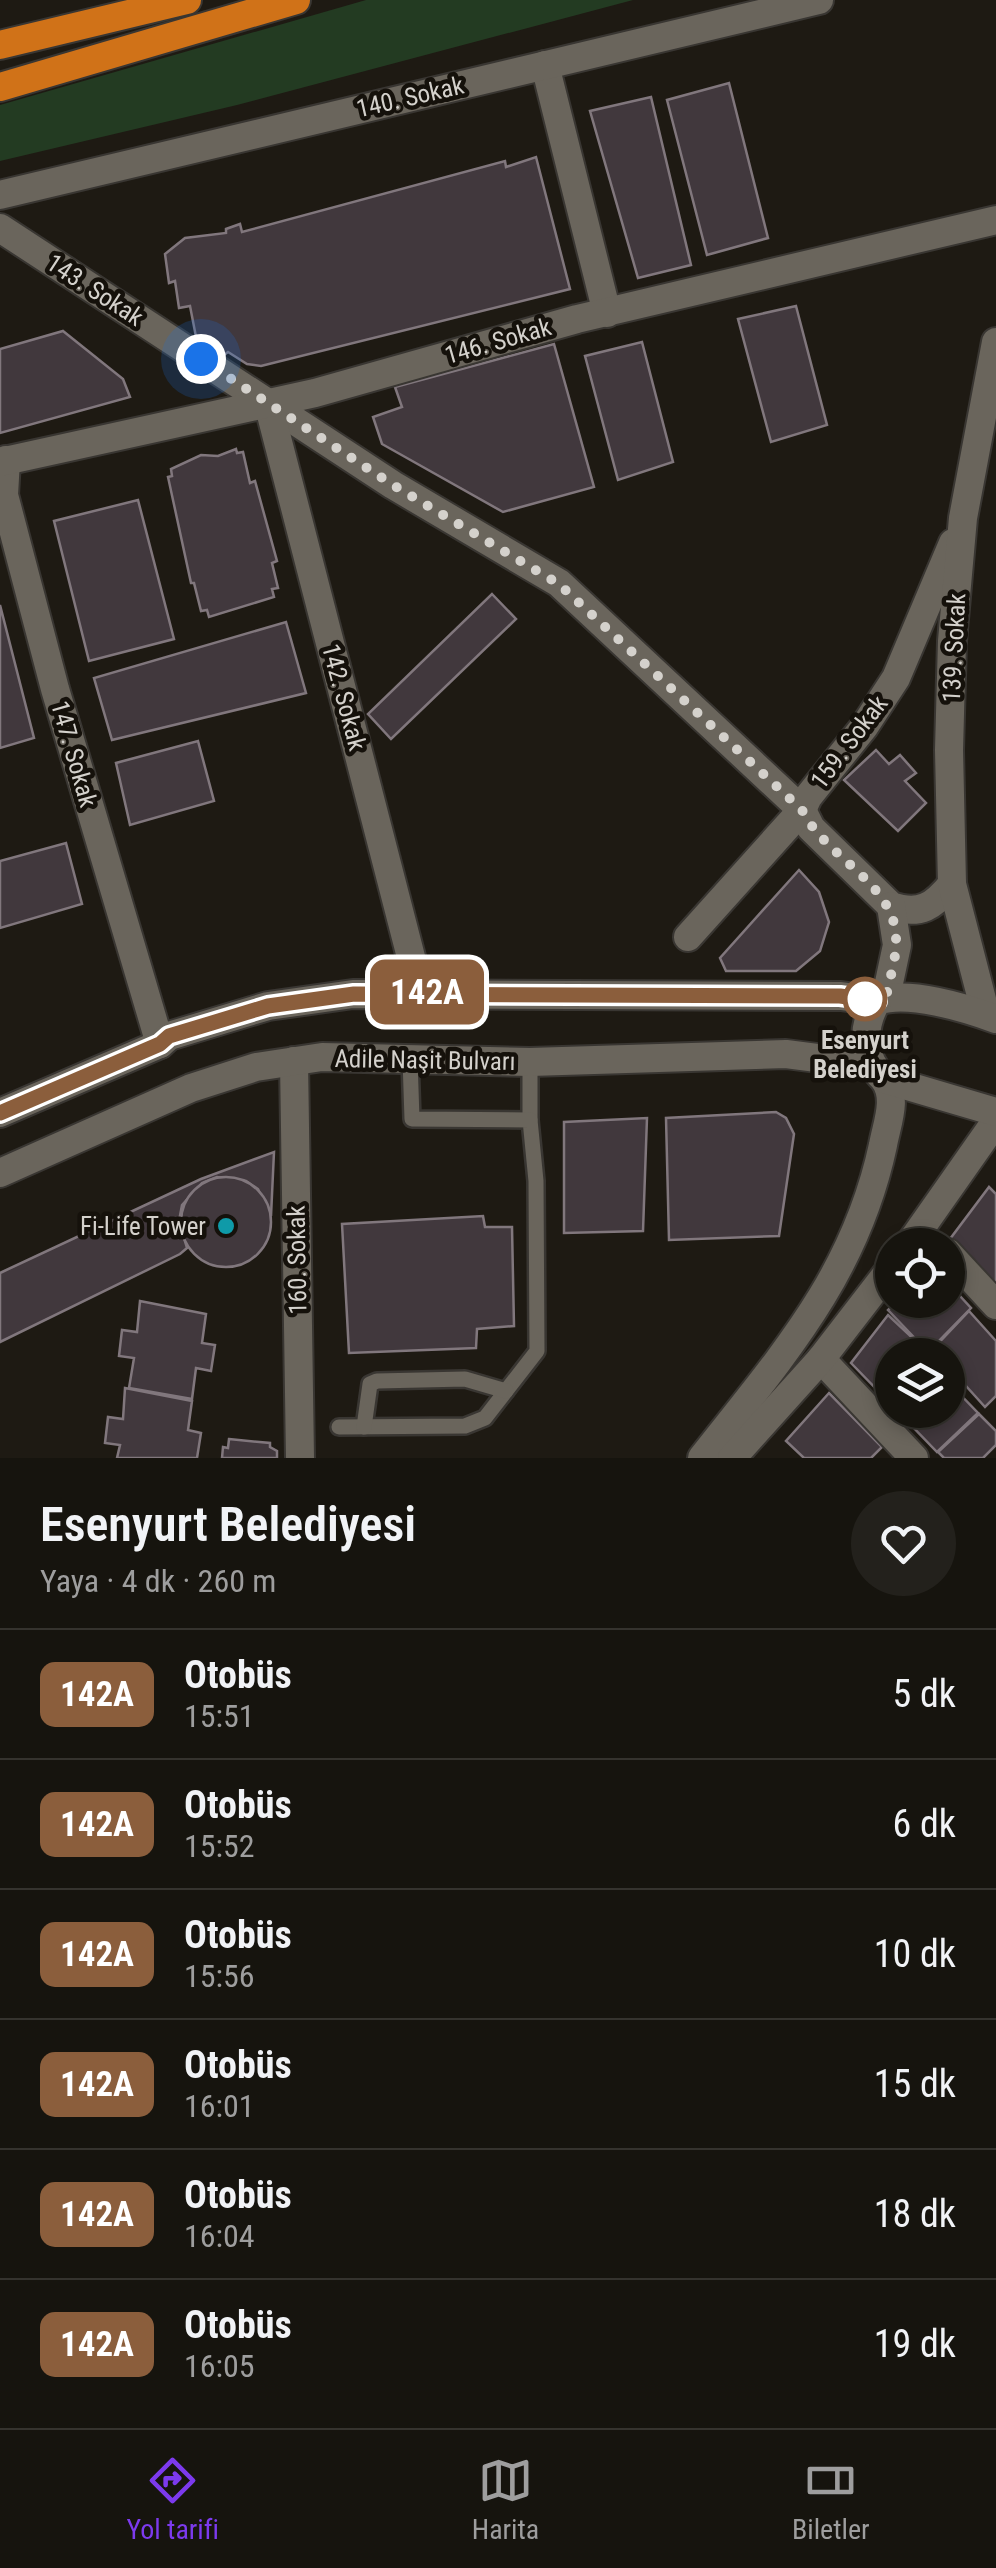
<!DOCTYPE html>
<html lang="tr">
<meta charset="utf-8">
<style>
body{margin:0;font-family:"Roboto Condensed",sans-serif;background:#23211c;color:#f1f3f6;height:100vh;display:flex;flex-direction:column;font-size:38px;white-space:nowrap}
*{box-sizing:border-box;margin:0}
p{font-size:32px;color:#9e9e9e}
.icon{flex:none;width:55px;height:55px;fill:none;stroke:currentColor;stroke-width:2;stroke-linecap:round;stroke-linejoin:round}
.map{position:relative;height:1458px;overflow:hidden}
.drawer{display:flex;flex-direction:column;background:#16140e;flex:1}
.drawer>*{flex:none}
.badge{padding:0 20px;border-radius:15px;font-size:35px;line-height:65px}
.fabs{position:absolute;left:875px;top:1228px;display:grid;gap:20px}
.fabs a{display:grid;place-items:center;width:90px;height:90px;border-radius:50%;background:#16140e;box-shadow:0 5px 15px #0003,0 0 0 2px #35332e;font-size:50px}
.you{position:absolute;width:50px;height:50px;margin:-25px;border:8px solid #fff;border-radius:50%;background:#1a73e8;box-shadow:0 0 0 15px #1a73e833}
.map>.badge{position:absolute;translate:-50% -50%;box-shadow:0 0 0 5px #fff}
.round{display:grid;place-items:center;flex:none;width:105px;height:105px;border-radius:52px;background:#23211c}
.head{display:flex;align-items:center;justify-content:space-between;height:170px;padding:0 40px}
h1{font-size:48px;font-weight:600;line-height:75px}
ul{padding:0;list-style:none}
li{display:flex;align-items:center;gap:30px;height:130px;padding:0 40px;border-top:2px solid #35332e}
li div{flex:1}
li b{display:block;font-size:38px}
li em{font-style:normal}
li .badge{min-width:110px;font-weight:700;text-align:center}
.tabs{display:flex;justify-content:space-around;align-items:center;height:140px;border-top:2px solid #35332e;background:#16140e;font-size:28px;color:#9e9e9e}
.tabs a{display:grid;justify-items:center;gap:5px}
.tabs .on{color:#7c3aed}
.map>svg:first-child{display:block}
.green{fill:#233b22}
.building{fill:#41383d;stroke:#81777d;stroke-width:2.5}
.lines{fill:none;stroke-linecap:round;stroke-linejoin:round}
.service-casing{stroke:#393632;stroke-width:20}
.minor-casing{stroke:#393632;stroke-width:32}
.tertiary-casing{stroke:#393632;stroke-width:32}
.secondary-casing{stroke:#393632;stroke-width:32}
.trunk-casing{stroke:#393632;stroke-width:32}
.service{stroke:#6a655c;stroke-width:15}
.minor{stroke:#6a655c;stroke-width:28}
.tertiary{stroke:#6a655c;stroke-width:28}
.secondary{stroke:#6a655c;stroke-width:28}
.trunk{stroke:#d07218;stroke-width:28}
.line-casing{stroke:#fff;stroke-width:22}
.line{stroke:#8b5e3c;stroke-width:15}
.walk{stroke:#d4d1cc;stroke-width:10;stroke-dasharray:0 18}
.stop-dot{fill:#fff;stroke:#8b5e3c;stroke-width:5}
.culture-dot{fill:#0f9aa8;stroke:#15110b;stroke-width:4}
.labels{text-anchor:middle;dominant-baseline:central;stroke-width:9;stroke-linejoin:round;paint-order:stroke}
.street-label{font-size:25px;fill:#d4d1cc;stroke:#15110b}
.stop-label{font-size:25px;font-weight:bold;fill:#d4d1cc;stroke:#15110b}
.poi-label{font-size:25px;fill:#d4d1cc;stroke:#15110b;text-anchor:end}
</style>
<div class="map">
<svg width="996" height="1458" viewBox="0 0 996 1458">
<rect width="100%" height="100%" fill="#1e1a13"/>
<polygon class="green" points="366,0 633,0 237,105 0,161 0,105"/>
<g class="building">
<polygon points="729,83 768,238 707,255 667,100"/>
<polygon points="651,97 691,265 638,278 590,111"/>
<polygon points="536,157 570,289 261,366 247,364 228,352 224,355 197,342 190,306 179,308 175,281 169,283 165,254 185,238 226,233 226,229 240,224 242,232 505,161 506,167"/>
<polygon points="796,306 827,425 771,442 738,319"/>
<polygon points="63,331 123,379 130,397 0,433 0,349"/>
<polygon points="642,342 673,462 618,480 585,356"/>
<polygon points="554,344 594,487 503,512 382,444 373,417 402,407 395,387"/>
<polygon points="236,449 237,453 243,452 250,483 255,481 277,561 272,563 278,588 272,589 274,597 209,617 207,610 201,611 194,583 191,583 168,477 172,476 171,469 201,455 218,456"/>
<polygon points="138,500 174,639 89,661 54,521"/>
<polygon points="492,594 516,619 391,739 368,714"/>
<polygon points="0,605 34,738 0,748"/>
<polygon points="286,622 306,693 112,740 94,678"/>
<polygon points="198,741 214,801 130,825 116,763"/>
<polygon points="876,750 889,764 900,755 916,773 905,781 926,803 898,831 844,780"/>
<polygon points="66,843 82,904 0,928 0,861"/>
<polygon points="799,870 819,892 829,922 820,951 796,971 726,971 720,958"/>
<polygon points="776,1112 786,1118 794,1134 779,1236 669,1240 666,1118"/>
<polygon points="647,1118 643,1231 564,1233 564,1122"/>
<polygon points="274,1152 271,1216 258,1189 246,1181 217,1177 202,1183 182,1205 179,1221 187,1248 180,1254 0,1342 0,1273 201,1179"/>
<circle cx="226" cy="1222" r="45"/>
<polygon points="989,1187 996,1194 996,1285 950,1239"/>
<polygon points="483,1216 485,1227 512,1227 514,1326 477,1329 476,1348 349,1353 342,1224"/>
<polygon points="948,1283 971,1308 928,1352 888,1310 898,1300 948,1300"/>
<polygon points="140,1301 206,1314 202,1343 215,1345 211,1371 196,1368 192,1399 129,1388 134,1358 119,1356 122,1330 137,1332"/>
<polygon points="969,1311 996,1341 996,1396 985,1407 948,1366 948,1355 938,1355 933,1349"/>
<polygon points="888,1315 919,1344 923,1353 892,1355 892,1388 884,1397 851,1363"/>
<polygon points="952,1386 978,1413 937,1452 910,1424 925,1410 948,1410 948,1390"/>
<polygon points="125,1388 192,1401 188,1430 201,1433 197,1458 117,1458 120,1445 105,1443 108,1417 123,1419"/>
<polygon points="829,1393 882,1447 871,1458 804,1458 786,1441"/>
<polygon points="896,1410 924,1410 909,1423"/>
<polygon points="979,1414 996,1431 996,1445 983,1458 944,1458 938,1452"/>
<polygon points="229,1439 270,1443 270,1447 277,1451 277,1458 222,1458 223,1447 228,1448"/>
</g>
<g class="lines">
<g class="service-casing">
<g id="service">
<polyline points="530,1062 530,1120"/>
<polyline points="339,1427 465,1426 485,1418 537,1351 536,1181 530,1120 412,1119 410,1059"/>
<polyline points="364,1427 370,1384 377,1381 465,1379 506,1391"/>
</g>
</g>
<g class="minor-casing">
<g id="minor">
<polyline points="545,65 607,313"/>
<path d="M 0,228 L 393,485 L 559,583 L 802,810 L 811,828 L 891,906 C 920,916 934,906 952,884"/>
<polyline points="268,403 420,992"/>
<polyline points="6,460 4,495 55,689 160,1044"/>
<polyline points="0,462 315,393 577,319 996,220"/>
<polyline points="688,937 802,810 808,797 864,727 896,678 953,543"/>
<polyline points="886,997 897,945 891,906"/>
<polyline points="986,1015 952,884 949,750 952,641 963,518 996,342"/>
<polyline points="294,1061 300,1458"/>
<polyline points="948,1253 996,1305"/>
<polyline points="821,1359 914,1458"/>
</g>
</g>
<g class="tertiary-casing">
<g id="tertiary">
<polyline points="0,195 819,0"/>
<polyline points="909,1245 996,1121"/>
<path d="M 702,1458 C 782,1356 855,1276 883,1145 C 887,1123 898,1098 884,1079"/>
<polyline points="732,1458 821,1359 892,1267"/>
</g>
</g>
<g class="secondary-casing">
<g id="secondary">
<path d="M 996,1019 C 966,1008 908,990 877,1001 C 862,1026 861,1058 884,1079 L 996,1112"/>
<polyline points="0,1113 160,1044 169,1036 268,1006 353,994 841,996 877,1001"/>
<polyline points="0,1173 191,1088 256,1067 322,1057 530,1062 786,1054 871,1065"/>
</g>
</g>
<g class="trunk-casing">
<g id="trunk">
<polyline points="0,45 187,0"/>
<polyline points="0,87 296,0"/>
</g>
</g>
<use href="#service" class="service"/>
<use href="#minor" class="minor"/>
<use href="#tertiary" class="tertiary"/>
<use href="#secondary" class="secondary"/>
<use href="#trunk" class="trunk"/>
</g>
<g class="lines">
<g class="line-casing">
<polyline id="line" points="0,1113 160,1044 169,1036 268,1006 354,994 840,996 877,1001"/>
</g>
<use href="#line" class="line"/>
<path class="walk" d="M 201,359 L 393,485 L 559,584 L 802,810 C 826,859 898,884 896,942 C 896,961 889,980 886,998 L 877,1001 L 865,999"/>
</g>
<circle class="stop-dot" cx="865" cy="999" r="20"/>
<circle class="culture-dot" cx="226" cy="1226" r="10"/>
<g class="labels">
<g class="street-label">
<text transform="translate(410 97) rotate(-13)">140. Sokak</text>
<text transform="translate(95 290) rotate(33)">143. Sokak</text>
<text transform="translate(498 341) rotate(-16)">146. Sokak</text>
<text transform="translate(954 648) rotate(-87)">139. Sokak</text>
<text transform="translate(344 697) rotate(75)">142. Sokak</text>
<text transform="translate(849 742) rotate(-53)">159. Sokak</text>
<text transform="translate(74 754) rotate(74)">147. Sokak</text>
<text transform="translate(425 1060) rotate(1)">Adile Naşit Bulvarı</text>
<text transform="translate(297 1260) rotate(-91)">160. Sokak</text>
</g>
<g class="stop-label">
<text x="865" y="1040">Esenyurt<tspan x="865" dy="29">Belediyesi</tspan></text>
</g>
<g class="poi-label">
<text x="206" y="1226">Fi-Life Tower</text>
</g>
</g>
</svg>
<div class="fabs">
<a><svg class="icon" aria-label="locate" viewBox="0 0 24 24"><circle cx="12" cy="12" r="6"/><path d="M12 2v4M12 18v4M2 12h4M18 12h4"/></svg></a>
<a><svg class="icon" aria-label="layers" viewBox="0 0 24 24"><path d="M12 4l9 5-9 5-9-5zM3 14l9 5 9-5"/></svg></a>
</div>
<div class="you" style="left:201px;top:359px"></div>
<b class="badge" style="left:427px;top:992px;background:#8b5e3c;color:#fff">142A</b>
</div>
<section class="drawer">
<div class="head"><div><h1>Esenyurt Belediyesi</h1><p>Yaya · 4 dk · 260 m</p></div><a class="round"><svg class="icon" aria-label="heart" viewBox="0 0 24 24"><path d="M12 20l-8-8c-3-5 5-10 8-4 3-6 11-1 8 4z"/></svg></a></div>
<ul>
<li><span class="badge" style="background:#8b5e3c;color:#fff">142A</span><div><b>Otobüs</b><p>15:51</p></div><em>5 dk</em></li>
<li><span class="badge" style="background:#8b5e3c;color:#fff">142A</span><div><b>Otobüs</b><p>15:52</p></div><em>6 dk</em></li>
<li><span class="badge" style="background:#8b5e3c;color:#fff">142A</span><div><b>Otobüs</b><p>15:56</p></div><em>10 dk</em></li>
<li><span class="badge" style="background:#8b5e3c;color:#fff">142A</span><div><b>Otobüs</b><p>16:01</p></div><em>15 dk</em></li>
<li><span class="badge" style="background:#8b5e3c;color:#fff">142A</span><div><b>Otobüs</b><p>16:04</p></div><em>18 dk</em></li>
<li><span class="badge" style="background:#8b5e3c;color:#fff">142A</span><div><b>Otobüs</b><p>16:05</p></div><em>19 dk</em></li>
</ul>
</section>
<nav class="tabs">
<a class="on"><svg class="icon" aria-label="directions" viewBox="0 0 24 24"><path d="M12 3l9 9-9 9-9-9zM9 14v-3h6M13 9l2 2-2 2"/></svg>Yol tarifi</a>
<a><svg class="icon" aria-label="map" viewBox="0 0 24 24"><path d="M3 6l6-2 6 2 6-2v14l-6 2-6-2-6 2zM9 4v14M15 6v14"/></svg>Harita</a>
<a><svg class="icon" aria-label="tickets" viewBox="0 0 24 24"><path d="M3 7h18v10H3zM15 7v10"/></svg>Biletler</a>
</nav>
